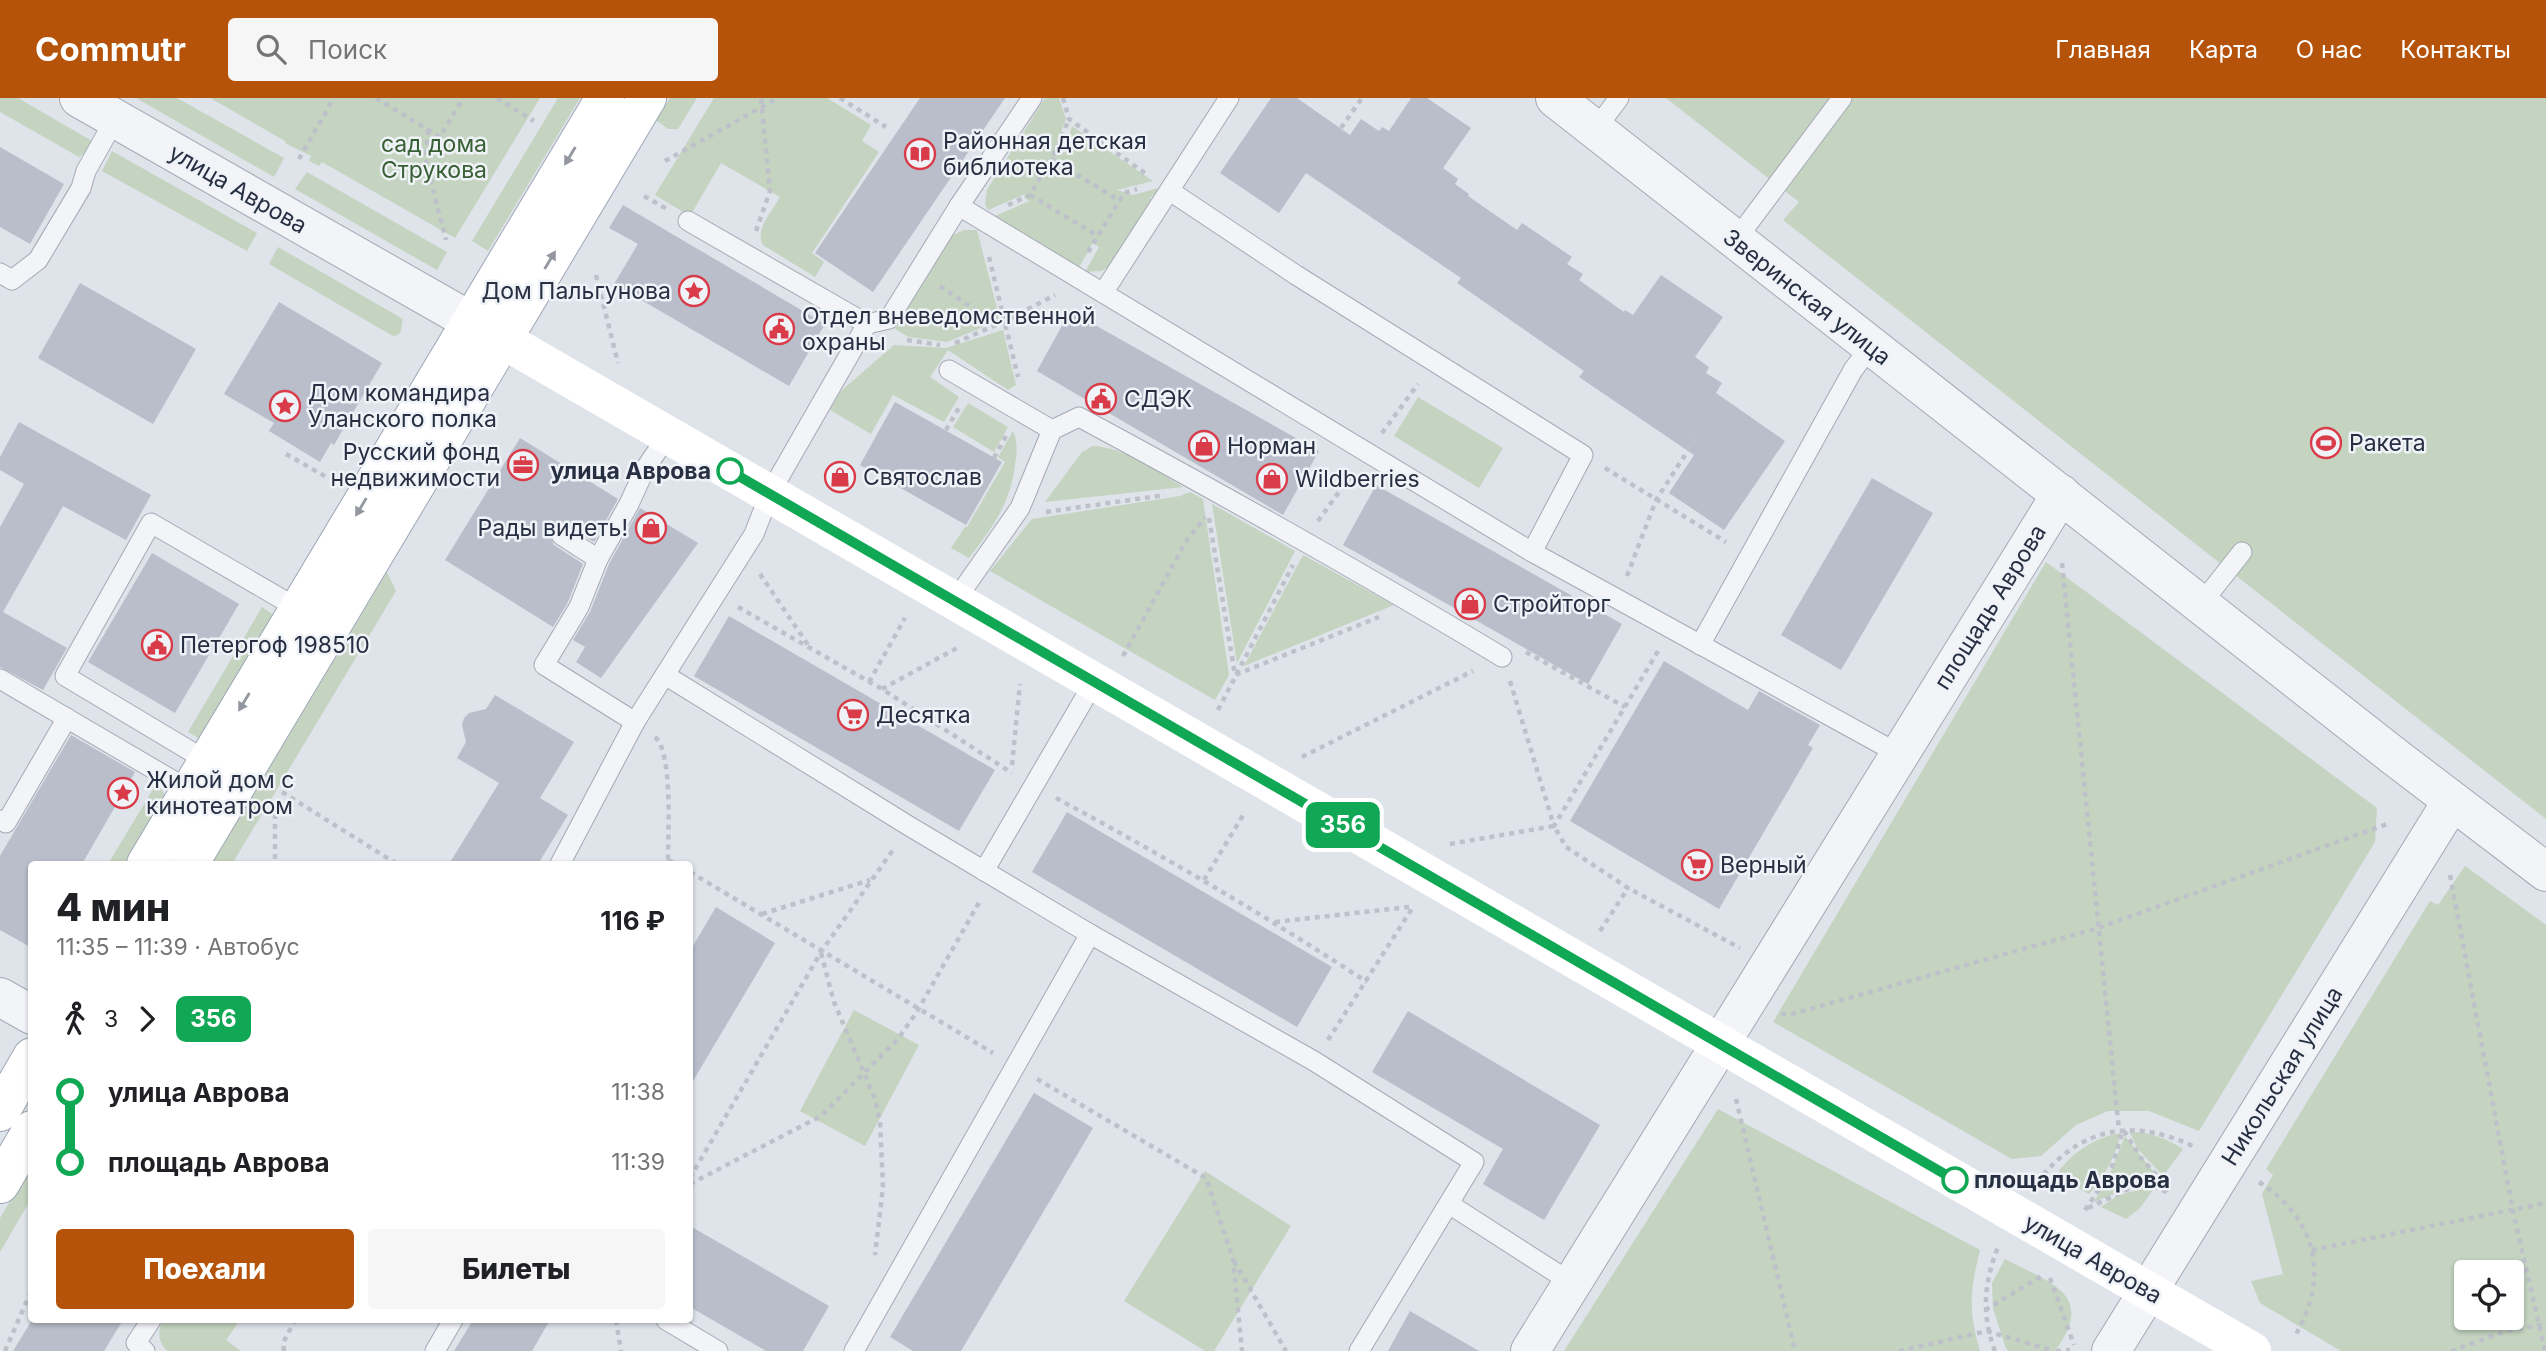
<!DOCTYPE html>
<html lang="ru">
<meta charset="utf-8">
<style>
body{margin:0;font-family:Inter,sans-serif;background:#f6f6f6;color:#202124;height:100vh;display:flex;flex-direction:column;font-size:26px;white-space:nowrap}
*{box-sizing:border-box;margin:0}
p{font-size:23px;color:#757577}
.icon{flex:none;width:38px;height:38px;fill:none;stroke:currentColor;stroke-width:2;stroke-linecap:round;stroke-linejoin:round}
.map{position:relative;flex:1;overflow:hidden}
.side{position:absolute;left:28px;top:763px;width:665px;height:462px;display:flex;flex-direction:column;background:#fff;border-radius:7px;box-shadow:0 2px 5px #0004}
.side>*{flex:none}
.badge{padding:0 14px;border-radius:10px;font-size:24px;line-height:46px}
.tools{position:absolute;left:2454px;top:1162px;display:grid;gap:14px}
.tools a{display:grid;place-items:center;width:70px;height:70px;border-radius:7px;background:#fff;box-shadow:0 2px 5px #0004;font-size:35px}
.map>.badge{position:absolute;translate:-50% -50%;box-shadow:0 0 0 4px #fff}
.legs{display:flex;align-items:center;gap:10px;height:77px;padding:0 28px;font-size:23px}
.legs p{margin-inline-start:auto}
.summary{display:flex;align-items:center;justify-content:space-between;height:119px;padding:0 28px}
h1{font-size:38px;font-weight:800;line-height:52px}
.cta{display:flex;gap:14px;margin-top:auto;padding:14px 28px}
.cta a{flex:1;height:80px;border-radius:7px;background:#b45309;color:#fff;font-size:28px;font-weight:800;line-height:80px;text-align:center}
.cta a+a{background:#f6f6f6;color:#202124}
ul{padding:0 28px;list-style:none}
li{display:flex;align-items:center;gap:24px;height:70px;font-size:26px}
li i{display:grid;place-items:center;width:10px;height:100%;margin:0 9px;background:currentColor}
li i::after{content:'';width:18px;height:18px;margin:-9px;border:5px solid;border-radius:50%;background:#fff}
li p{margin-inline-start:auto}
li:first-child i{background:linear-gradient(#0000 50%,currentColor 0)}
li:last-child i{background:linear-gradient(currentColor 50%,#0000 0)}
header{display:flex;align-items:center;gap:42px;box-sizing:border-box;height:98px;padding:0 35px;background:#b45309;color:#fff}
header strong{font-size:33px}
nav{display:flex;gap:38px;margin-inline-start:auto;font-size:24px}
.search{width:490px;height:63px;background:#f6f6f6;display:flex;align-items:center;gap:18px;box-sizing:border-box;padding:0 24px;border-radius:7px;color:#757577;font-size:26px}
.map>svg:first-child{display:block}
.green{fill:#c4d4c0;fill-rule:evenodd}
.building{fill:#b9beca}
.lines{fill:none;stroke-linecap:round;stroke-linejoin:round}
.lane-casing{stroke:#a4a9b4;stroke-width:21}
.street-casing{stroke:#a4a9b4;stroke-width:40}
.primary-casing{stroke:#9ea6b6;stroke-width:40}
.path{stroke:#bec1c9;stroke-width:4.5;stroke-dasharray:5 5;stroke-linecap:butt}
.lane{stroke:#f3f4f8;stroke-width:19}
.street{stroke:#f3f4f8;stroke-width:38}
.secondary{stroke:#fff;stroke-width:38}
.primary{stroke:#fff;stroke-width:38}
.oneway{fill:#9397a0}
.line-1-casing{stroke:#fff;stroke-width:16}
.line-1{stroke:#10a855;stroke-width:10}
.stop-1-dot{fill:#fff;stroke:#10a855;stroke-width:3.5}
.labels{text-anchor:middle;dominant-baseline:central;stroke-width:5;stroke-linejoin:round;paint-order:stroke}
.poi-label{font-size:23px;fill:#272f42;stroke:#eff2f7;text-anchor:start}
.park-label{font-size:23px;fill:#385f33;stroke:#eff2f7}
.street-label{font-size:23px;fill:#272f42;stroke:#eff2f7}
.stop-label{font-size:23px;font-weight:bold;fill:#272f42;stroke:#eff2f7;text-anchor:end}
</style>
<header>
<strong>Commutr</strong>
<div class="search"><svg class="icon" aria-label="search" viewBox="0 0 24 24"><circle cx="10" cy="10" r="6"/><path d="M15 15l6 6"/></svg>Поиск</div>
<nav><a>Главная</a><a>Карта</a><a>О нас</a><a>Контакты</a></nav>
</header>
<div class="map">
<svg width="2546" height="1253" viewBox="0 0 2546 1253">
<rect width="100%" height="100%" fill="#dfe3ea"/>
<g class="green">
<polygon points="0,0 18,0 92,43 85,55 79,59 0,14"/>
<polygon points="136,0 177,0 284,60 274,79"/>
<polygon points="210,0 540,0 455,140 322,64 319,68 309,63 311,58 285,45 285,43"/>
<polygon points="558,0 580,0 488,153 472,143"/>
<polygon points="670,0 697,0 678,31 668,31 656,22"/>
<path d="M 714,0 L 827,0 L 871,27 L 862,43 L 879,54 L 812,155 L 824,164 L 815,179 L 763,147 C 754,132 773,112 780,99 L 721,65 L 690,118 L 655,97 Z"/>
<polygon points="1045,0 1059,0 1066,21 1055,49 1063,55 1072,28 1153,83 1117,92 1133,97 1162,89 1157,97 1154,96 1150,101 1153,103 1108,169 1101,173 1085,174 1099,149 1093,145 1078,171 993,119 1029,103 1024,99 1025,96 988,112 985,106 987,92"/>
<polygon points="1666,0 2546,0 2546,721 1783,122 1799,104"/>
<polygon points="112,53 257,135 247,153 102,73"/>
<polygon points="307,74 447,154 437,172 295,91"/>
<polygon points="964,132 977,132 1000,222 947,244 909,239 895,231 953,137"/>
<path d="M 278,149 L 403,221 C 400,227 405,237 393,238 L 269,166 Z"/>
<polygon points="1003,232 1016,287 1008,292 948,252 930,279 959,299 944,324 893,297 871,336 830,312 841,293 894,247 946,250"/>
<polygon points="1418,299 1503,350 1479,390 1394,338"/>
<polygon points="968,305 1008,329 994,354 953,329"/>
<path d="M 1013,333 C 1018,344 1017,355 1015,366 C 1011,405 992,430 969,460 L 951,450 L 965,429 L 967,429 L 1005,364 L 998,359 Z"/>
<path d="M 1093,348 C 1126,350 1155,372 1183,389 L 1045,404 L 1082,354 Z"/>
<polygon points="1190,394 1203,401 1229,577 1215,602 990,473 1032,421 1180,398"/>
<polygon points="1212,406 1295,453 1237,565"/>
<polygon points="1303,457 1394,507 1244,568"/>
<polygon points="2046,464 2377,710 2375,744 2199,1033 2149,1013 2108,1013 2076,1027 2041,1058 2012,1061 1773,924"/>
<polygon points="387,474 396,493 232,766 212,766"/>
<polygon points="262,509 274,517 200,641 188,634"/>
<polygon points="155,688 162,692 165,699 125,766 108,766"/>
<path d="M 2465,768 L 2546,827 L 2546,1253 L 2341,1253 L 2260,1205 L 2251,1183 L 2283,1176 L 2262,1096 L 2273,1077 L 2266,1071 L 2430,803 L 2438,807 ZM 2511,1174 L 2511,1220 L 2466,1220 L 2466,1174 Z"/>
<polygon points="854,912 919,947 865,1048 800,1013"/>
<path d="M 1718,1011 L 1980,1152 C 1970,1193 1968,1212 1980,1253 L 1564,1253 Z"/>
<path d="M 2130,1034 C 2151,1034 2165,1040 2183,1051 L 2163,1078 L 2137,1050 Z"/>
<path d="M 2121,1035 C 2115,1058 2105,1079 2089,1096 L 2056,1077 C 2071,1055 2095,1039 2121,1035 Z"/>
<polygon points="2125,1038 2153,1073 2159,1085 2135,1088 2094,1104 2110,1075"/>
<polygon points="31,1068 31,1101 0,1154 0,1120"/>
<polygon points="1205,1073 1291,1128 1214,1253 1205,1253 1124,1203"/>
<polygon points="2143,1090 2153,1092 2140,1110 2126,1121 2101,1109 2117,1098"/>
<path d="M 2005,1161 C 2050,1185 2097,1196 2055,1253 L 2008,1253 L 2005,1248 L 1993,1210 L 1992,1185 Z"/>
<path d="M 163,1222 L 240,1222 L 226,1242 L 241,1253 L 167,1253 C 158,1243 157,1234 163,1222 Z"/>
</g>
<g class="building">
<polygon points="920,0 1005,0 873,194 815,155"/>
<polygon points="1271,0 1297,0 1350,37 1361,21 1379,33 1382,29 1389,33 1411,0 1427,0 1471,30 1443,70 1458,81 1455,86 1469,96 1468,98 1517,132 1522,125 1572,159 1567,166 1583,176 1579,182 1624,214 1625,212 1633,217 1661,177 1723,219 1695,259 1709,269 1706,275 1722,285 1716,295 1785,343 1724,432 1669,395 1694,357 1579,279 1584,273 1457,185 1461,180 1306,75 1279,115 1220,75"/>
<polygon points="0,49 64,86 30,146 0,129"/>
<polygon points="623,107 825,226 789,288 614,186 638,146 609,130"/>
<polygon points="80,185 196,251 153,326 38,260"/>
<polygon points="279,204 382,265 334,347 331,345 320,364 269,333 274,325 224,296"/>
<polygon points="1070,213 1319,353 1283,417 1037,273"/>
<polygon points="895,304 1002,364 966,427 860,367"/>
<polygon points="19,324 151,397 126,442 63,408 3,514 67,550 43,592 0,569 0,429 24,386 0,372 0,359"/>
<polygon points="520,340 618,401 594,444 562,425 555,426 550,431 549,437 554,447 583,466 568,504 553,529 445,462"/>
<polygon points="1872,380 1933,415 1841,572 1781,537"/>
<polygon points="1376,387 1622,526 1588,586 1343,447"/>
<polygon points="640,410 698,445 601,580 576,564 585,549 573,542 590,514 609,466"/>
<polygon points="152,455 239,506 175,615 88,564"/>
<polygon points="729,518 995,672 959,733 694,578"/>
<polygon points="1664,563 1748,612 1759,593 1820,627 1808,647 1813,650 1719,811 1570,723"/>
<polygon points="495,597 574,644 540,700 568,717 538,766 449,766 499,685 457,660 466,644 462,627 464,620 469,615 486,611"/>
<polygon points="71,637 135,674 82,766 32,766 32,850 0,832 0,758"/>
<polygon points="1067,714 1332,869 1297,929 1032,774"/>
<polygon points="716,809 775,845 690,988 690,853"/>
<polygon points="1408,913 1600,1027 1544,1122 1483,1086 1503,1051 1372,974"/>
<polygon points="1034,995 1093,1030 961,1253 913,1253 890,1239"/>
<polygon points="690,1128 829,1208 803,1253 766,1253 690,1209"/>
<polygon points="1410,1213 1479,1253 1388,1253"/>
<polygon points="32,1222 123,1222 104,1253 13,1253"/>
<polygon points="473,1222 550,1222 532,1253 454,1253"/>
</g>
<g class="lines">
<g class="lane-casing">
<g id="lane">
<polyline points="1595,32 1619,0"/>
<polyline points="1170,93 1296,177 1583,357 1532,454 1899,656"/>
<polyline points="959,108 1532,454"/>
<polyline points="688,123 867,226 889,221 959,108 1032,0"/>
<polyline points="1735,143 1842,0"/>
<polyline points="0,175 12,182 38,162 81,90 86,73 115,21"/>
<polyline points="1103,195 1229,0"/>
<polyline points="949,272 1052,332"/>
<polyline points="561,437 598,461"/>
<path d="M 955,503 L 1020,410 L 1052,332 L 1079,319 C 1222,396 1363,475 1502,559"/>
<polyline points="2201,506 2242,454"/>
<polyline points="1700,547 1853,272 1871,248"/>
<polyline points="665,577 909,728 1090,836 1314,963 1474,1064 1359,1253"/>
<polyline points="0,581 196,696"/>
<polyline points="635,624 544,567 579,509 598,461 629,406 645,371 668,337"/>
<polyline points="212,666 65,578 151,425 304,514"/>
<polyline points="0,722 6,725 67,620"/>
<polyline points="560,766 635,624 754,436 770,395 867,226"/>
<polyline points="984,773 1094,584"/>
<polyline points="1449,1106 1572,1185"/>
<polyline points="666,1222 718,1253"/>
<polyline points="145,1253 136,1245 151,1222"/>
<polyline points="435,1253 453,1222"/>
<polyline points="854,1253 1090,836"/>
</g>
</g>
<g class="street-casing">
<g id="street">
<polyline points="79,0 472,224"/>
<polyline points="1555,0 2395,659 2546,774"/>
<polyline points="0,899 32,917"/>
<polyline points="1530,1253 2061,396"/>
<polyline points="2111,1253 2452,703"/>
</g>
</g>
<g class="primary-casing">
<g id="primary">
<polyline points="146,766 605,0"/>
<polyline points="189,766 647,0"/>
<polyline points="0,1014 32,959"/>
<polyline points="0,1086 32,1032"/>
</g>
</g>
<g class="path">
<polyline points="376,0 440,39 463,0"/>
<polyline points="497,0 534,23"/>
<polyline points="840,0 886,29"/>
<polyline points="1063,0 1069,21 1149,78"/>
<polyline points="1341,30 1362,0"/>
<polyline points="428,32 426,64 446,142"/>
<polyline points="299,61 334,0"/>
<polyline points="1051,61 1120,103"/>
<polyline points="665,63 778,0"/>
<polyline points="1030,97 1098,138"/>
<polyline points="644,98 667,111"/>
<polyline points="1008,107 1030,97 1056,52 1069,21"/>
<polyline points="756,133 770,93 761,0"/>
<polyline points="1088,154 1124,95 1137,91"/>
<polyline points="989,159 1018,279"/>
<polyline points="596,177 618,265"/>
<polyline points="940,188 996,226"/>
<polyline points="907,242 940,247"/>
<polyline points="955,245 1005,223 1055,197"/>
<polyline points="946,332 960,308"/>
<polyline points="1382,335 1418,286"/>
<polyline points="286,356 328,380"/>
<polyline points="994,360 1007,336"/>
<polyline points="1605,370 1726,444"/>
<polyline points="1046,414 1165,397"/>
<polyline points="1209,420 1235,577 1379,519"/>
<polyline points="1318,423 1352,376"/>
<polyline points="2062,465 2119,1032"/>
<polyline points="760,476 808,547"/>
<polyline points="1627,478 1656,402 1696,340"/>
<polyline points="738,509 882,591 1012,675"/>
<polyline points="1526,554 1625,609"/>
<polyline points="1123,558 1185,445 1205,419"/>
<polyline points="1510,583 1554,728 1658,553"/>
<polyline points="869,584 905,520"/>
<polyline points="882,591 957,550"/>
<polyline points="1218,612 1293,467"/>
<path d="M 655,639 C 673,654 668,737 668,762 L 666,766"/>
<polyline points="1302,659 1473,573"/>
<polyline points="1012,667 1020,586"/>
<polyline points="282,694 397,766"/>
<path d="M 1056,700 C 1162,757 1266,818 1367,884"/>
<polyline points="275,706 275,766"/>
<polyline points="1450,746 1554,728 1566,749 1628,790 1740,850"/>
<polyline points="668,762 676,766"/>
<polyline points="690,774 993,955"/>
<polyline points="2450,777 2513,1113 2545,1253"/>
<polyline points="1204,782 1245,714"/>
<polyline points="762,816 870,782"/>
<polyline points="1275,824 1409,809"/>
<polyline points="1600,833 1628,790"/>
<polyline points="821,855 834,904 875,1001 880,1023 883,1089 875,1157"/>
<polyline points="1781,916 1792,916 2098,830 2387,726"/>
<polyline points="1328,942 1413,809"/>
<polyline points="1037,981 1206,1080 1233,1161 1242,1253"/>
<polyline points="1736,1001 1795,1253"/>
<polyline points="2124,1033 2141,1060 2161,1082 2167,1094"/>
<polyline points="690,1080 821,854 895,749"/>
<path d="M 2037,1084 C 2081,1029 2132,1019 2195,1049"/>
<path d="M 2259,1084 C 2316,1121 2330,1177 2296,1236"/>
<polyline points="690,1086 821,1018 898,941 918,912 981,801"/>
<polyline points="2088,1110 2135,1088 2149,1087 2167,1094"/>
<polyline points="2085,1112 2110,1075 2123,1032"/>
<polyline points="2312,1152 2546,1105"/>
<polyline points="1234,1163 1286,1253"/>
<polyline points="2050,1180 2074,1247"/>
<polyline points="1985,1212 2045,1176"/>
<polyline points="616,1222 621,1253"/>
<polyline points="5,1253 32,1191"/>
<polyline points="284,1253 283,1245 295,1222"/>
<polyline points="1899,1253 1987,1233 2054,1253"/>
<path d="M 1995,1253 C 1981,1216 1984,1185 1998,1149"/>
<polyline points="2056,1253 2070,1252"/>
<polyline points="2451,1253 2506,1233 2546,1226"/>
</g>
<use href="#lane" class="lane"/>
<use href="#street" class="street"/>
<polyline class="secondary" points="474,225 2252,1253"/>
<use href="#primary" class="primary"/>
</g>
<defs><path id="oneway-solid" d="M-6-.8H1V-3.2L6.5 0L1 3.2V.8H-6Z" transform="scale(1.75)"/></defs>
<g class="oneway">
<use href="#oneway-solid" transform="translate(570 58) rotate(121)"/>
<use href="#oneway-solid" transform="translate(550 162) rotate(-59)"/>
<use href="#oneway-solid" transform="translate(361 409) rotate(121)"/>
<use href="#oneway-solid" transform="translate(244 604) rotate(121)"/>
</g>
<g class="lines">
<g class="line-1-casing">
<polyline id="line-1" points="730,373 1955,1082"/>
</g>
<use href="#line-1" class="line-1"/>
</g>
<defs>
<g id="library-ring" transform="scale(1.575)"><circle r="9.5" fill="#eff2f7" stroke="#d93b48" stroke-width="1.5"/><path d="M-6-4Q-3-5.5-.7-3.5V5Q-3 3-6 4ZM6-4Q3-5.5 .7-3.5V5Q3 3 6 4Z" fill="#d93b48"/></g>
<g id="sight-ring" transform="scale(1.575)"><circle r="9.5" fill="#eff2f7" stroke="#d93b48" stroke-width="1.5"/><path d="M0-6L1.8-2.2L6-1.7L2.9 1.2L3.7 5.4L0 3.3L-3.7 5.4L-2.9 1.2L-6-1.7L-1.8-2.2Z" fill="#d93b48"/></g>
<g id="civic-ring" transform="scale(1.575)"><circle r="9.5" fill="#eff2f7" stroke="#d93b48" stroke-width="1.5"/><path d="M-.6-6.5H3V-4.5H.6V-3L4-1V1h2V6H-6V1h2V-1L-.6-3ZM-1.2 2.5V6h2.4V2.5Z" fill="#d93b48"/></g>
<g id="stadium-ring" transform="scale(1.575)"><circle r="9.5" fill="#eff2f7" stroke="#d93b48" stroke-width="1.5"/><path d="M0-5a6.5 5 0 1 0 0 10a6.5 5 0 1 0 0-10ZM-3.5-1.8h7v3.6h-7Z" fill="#d93b48"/></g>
<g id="shop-ring" transform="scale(1.575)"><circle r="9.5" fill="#eff2f7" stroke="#d93b48" stroke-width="1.5"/><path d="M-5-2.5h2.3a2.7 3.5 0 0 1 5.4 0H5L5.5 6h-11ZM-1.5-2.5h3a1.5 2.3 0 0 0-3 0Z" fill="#d93b48"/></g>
<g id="office-ring" transform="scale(1.575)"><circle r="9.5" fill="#eff2f7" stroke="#d93b48" stroke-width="1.5"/><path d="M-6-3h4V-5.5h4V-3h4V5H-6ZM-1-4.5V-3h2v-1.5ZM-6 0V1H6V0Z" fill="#d93b48"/></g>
<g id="supermarket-ring" transform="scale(1.575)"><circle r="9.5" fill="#eff2f7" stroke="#d93b48" stroke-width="1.5"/><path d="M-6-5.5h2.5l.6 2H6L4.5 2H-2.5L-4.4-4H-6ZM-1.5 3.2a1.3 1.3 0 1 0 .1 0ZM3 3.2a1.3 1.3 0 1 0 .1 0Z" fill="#d93b48"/></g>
</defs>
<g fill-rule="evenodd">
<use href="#library-ring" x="920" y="56"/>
<use href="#sight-ring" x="694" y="193"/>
<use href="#civic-ring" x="779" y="231"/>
<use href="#civic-ring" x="1101" y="301"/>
<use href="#sight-ring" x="285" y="308"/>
<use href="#stadium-ring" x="2326" y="345"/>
<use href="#shop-ring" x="1204" y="348"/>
<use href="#office-ring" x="523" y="367"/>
<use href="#shop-ring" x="840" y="379"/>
<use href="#shop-ring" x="1272" y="381"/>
<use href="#shop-ring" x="651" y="430"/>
<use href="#shop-ring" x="1470" y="506"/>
<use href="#civic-ring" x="157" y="547"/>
<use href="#supermarket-ring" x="853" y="617"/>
<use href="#sight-ring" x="123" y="695"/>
<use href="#supermarket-ring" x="1697" y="767"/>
</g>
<g class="stop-1-dot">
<circle cx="730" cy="373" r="12"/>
<circle cx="1955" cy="1082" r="12"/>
</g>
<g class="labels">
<g class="poi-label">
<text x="943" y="43">Районная детская<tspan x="943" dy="26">библиотека</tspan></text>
<text x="671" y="193" text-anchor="end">Дом Пальгунова</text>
<text x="802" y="218">Отдел вневедомственной<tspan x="802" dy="26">охраны</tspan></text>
<text x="308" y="295">Дом командира<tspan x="308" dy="26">Уланского полка</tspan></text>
<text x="1124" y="301">СДЭК</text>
<text x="2349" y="345">Ракета</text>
<text x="1227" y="348">Норман</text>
<text x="500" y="354" text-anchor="end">Русский фонд<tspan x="500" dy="26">недвижимости</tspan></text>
<text x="863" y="379">Святослав</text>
<text x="1295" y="381">Wildberries</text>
<text x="628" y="430" text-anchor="end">Рады видеть!</text>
<text x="1493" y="506">Стройторг</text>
<text x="180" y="547">Петергоф 198510</text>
<text x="876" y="617">Десятка</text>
<text x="146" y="682">Жилой дом с<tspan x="146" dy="26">кинотеатром</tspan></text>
<text x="1720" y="767">Верный</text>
</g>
<g class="park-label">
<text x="434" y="46">сад дома<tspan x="434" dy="26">Струкова</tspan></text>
</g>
<g class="street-label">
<text transform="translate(238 91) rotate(30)">улица Аврова</text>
<text transform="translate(1807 199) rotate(38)">Зверинская улица</text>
<text transform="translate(1990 509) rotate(-58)">площадь Аврова</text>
<text transform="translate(2282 978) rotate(-58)">Никольская улица</text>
<text transform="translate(2093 1161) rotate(30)">улица Аврова</text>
</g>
<g class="stop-label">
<text x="711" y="373">улица Аврова</text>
<text x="1974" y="1082" text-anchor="start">площадь Аврова</text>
</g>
</g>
</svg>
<div class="tools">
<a><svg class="icon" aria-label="locate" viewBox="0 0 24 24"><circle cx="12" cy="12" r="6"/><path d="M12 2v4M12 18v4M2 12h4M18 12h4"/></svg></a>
</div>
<b class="badge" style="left:1343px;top:727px;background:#10a855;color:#fff">356</b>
<section class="side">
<div class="summary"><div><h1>4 мин</h1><p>11:35 – 11:39 · Автобус</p></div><b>116 ₽</b></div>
<div class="legs"><svg class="icon" aria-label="walk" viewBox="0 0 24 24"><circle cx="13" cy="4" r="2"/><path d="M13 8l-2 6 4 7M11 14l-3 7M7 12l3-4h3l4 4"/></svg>3<svg class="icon" aria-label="forward" viewBox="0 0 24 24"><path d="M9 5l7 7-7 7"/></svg><b class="badge" style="background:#10a855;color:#fff">356</b></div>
<ul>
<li><i style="color:#10a855"></i><b>улица Аврова</b><p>11:38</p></li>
<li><i style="color:#10a855"></i><b>площадь Аврова</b><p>11:39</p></li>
</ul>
<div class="cta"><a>Поехали</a><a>Билеты</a></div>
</section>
</div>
